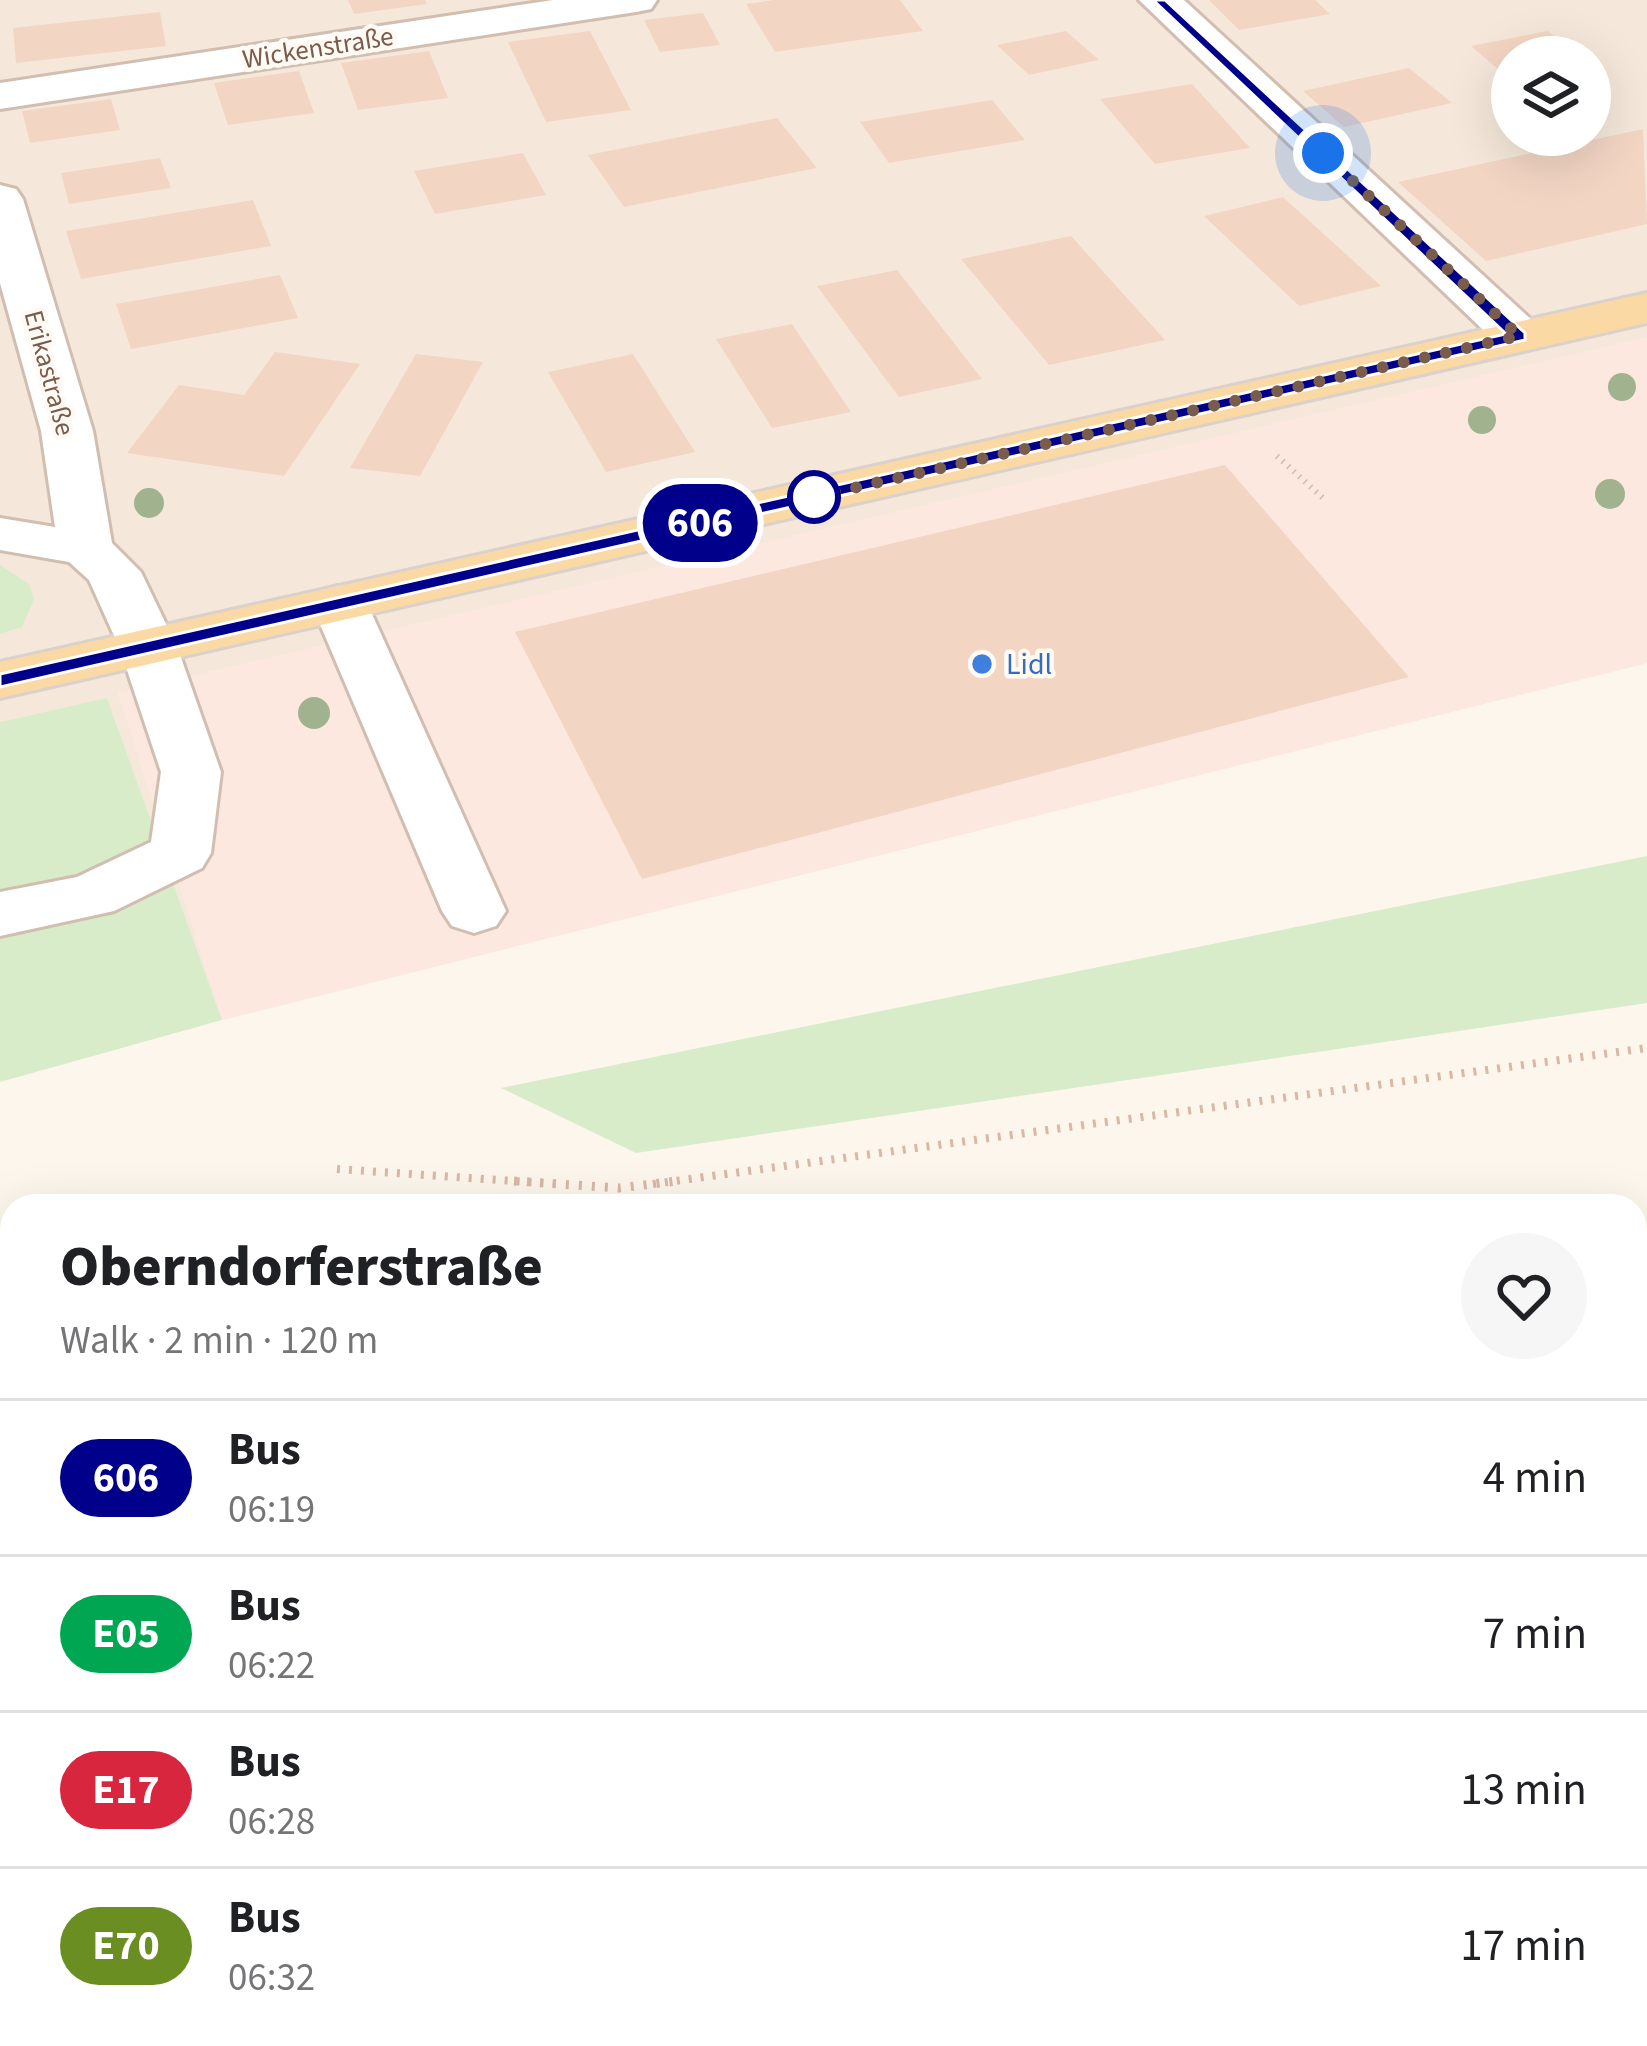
<!DOCTYPE html>
<meta charset="utf-8">
<style>
body{margin:0;font-family:"Source Sans 3",sans-serif;background:#f6f6f6;color:#202124;height:100vh;display:flex;flex-direction:column;font-size:45px;white-space:nowrap}
*{box-sizing:border-box;margin:0}
p{font-size:39px;color:#757577}
.icon{flex:none;width:66px;height:66px;fill:none;stroke:currentColor;stroke-width:2;stroke-linecap:round;stroke-linejoin:round}
.map{position:relative;flex:1;overflow:hidden}
.sheet{position:absolute;left:0px;top:1194px;width:1647px;height:852px;display:flex;flex-direction:column;background:#fff;border-radius:36px 36px 0 0;box-shadow:0 12px 48px #0002}
.sheet>*{flex:none}
.badge{padding:0 24px;border-radius:39px;font-size:42px;line-height:78px}
.fabs{position:absolute;left:1491px;top:36px;display:grid;gap:24px}
.fabs a{display:grid;place-items:center;width:120px;height:120px;border-radius:50%;background:#fff;box-shadow:0 12px 48px #0002;font-size:60px}
.you{position:absolute;width:60px;height:60px;margin:-30px;border:9px solid #fff;border-radius:50%;background:#1a73e8;box-shadow:0 0 0 18px #1a73e833}
.map>.badge{position:absolute;translate:-50% -50%;box-shadow:0 0 0 6px #fff}
.round{display:grid;place-items:center;flex:none;width:126px;height:126px;border-radius:63px;background:#f6f6f6}
.head{display:flex;align-items:center;justify-content:space-between;height:204px;padding:0 60px}
h1{font-size:57px;font-weight:800;line-height:90px}
ul{padding:0;list-style:none}
li{display:flex;align-items:center;gap:36px;height:156px;padding:0 60px;border-top:3px solid #e0e0e0}
li div{flex:1}
li b{display:block;font-size:45px}
li em{font-style:normal}
li .badge{min-width:132px;font-weight:700;text-align:center}
.map>svg:first-child{display:block}
.residential{fill:#f5e8da;fill-rule:evenodd}
.commercial{fill:#fde8e0}
.green{fill:#d8ecc9}
.building{fill:#f3d5c3}
.lines{fill:none;stroke-linecap:round;stroke-linejoin:round}
.minor-casing{stroke:#d1beb0;stroke-width:6}
.major-casing{stroke:#dad1cd;stroke-width:6}
.path-far2{stroke:#d9b8a5;stroke-width:6;stroke-dasharray:1.5 6;stroke-linecap:butt}
.path-far1{stroke:#d9b8a5;stroke-width:8;stroke-dasharray:3 9;stroke-linecap:butt}
.path{stroke:#d9b8a5;stroke-width:9;stroke-dasharray:3 10;stroke-linecap:butt}
.minor{fill:#fff;fill-rule:evenodd}
.major{fill:#fbd9a5;fill-rule:evenodd}
.rail{stroke:#b9a8c9;stroke-width:10;stroke-dasharray:21 15;stroke-linecap:butt}
.tree{fill:#a0b28e}
.line{fill:#00008b;stroke:#fff;stroke-width:3}
.walk{stroke:#7a5c4d;stroke-width:12;stroke-dasharray:0 21.6}
.stop-dot{fill:#fff;stroke:#00008b;stroke-width:6}
.shop-dot{fill:#3f7fe0;stroke:#fffaf3;stroke-width:4.5}
.labels{text-anchor:middle;dominant-baseline:central;stroke-width:9;stroke-linejoin:round;paint-order:stroke}
.far-street-label{font-size:27px;fill:#7a5c4d;stroke:#fffaf3}
.shop-label{font-size:30px;fill:#366cbe;stroke:#fffaf3;text-anchor:start}
</style>
<div class="map">
<svg width="1647" height="2046" viewBox="0 0 1647 2046">
<rect width="100%" height="100%" fill="#fdf6ec"/>
<path class="residential" d="M 0,0 L 1647,0 L 1647,663 L 222,1020 L 107,699 L 0,722 ZM 1512,57 L 1590,57 L 1590,135 L 1512,135 Z"/>
<polygon class="commercial" points="1647,337 1647,663 222,1020 118,693"/>
<g class="green">
<polygon points="0,565 29,584 34,599 22,627 0,634"/>
<polygon points="107,698 222,1020 0,1082 0,722"/>
<polygon points="1647,856 1647,1003 636,1153 501,1088"/>
</g>
<g class="building">
<polygon points="348,0 425,0 427,4 354,14"/>
<polygon points="774,0 900,0 923,31 775,52 746,4"/>
<polygon points="1209,0 1315,0 1330,14 1239,30"/>
<polygon points="160,12 166,46 16,63 13,28"/>
<polygon points="703,13 720,45 660,52 644,20"/>
<polygon points="590,31 631,110 546,122 508,42"/>
<polygon points="1066,31 1099,60 1029,75 997,45"/>
<polygon points="1548,31 1579,57 1512,57 1512,81 1471,46"/>
<polygon points="429,51 448,98 358,110 341,63"/>
<polygon points="1409,68 1452,103 1344,127 1303,91"/>
<polygon points="299,71 314,113 228,125 214,83"/>
<polygon points="1192,84 1250,148 1155,164 1100,99"/>
<polygon points="111,99 120,130 30,143 22,111"/>
<polygon points="992,100 1025,140 889,163 860,122"/>
<polygon points="777,118 817,168 624,207 588,155"/>
<polygon points="1643,129 1647,224 1486,261 1398,182"/>
<polygon points="523,153 546,195 435,214 414,171"/>
<polygon points="160,158 171,188 69,204 61,173"/>
<polygon points="1283,197 1381,286 1299,306 1204,216"/>
<polygon points="253,200 271,246 81,279 66,231"/>
<polygon points="1071,236 1165,340 1049,365 961,259"/>
<polygon points="897,270 982,379 899,397 817,286"/>
<polygon points="280,275 298,318 131,349 116,304"/>
<polygon points="792,324 851,412 772,428 716,339"/>
<polygon points="275,352 360,364 284,476 127,453 179,385 244,395"/>
<polygon points="416,354 483,362 420,476 350,468"/>
<polygon points="633,354 695,452 606,472 548,372"/>
<polygon points="1225,465 1409,677 642,879 515,632"/>
</g>
<g class="lines">
<g class="minor-casing">
<g id="minor">
<polygon points="553,0 657,0 651,9 636,12 0,109 0,83"/>
<polygon points="1139,0 1184,0 1537,325 1544,336 1537,347 1519,351 1501,347"/>
<polygon points="0,185 16,189 23,199 93,431 112,543 141,572 178,649 221,772 211,853 202,868 114,911 0,936 0,892 77,877 151,842 161,772 120,649 89,580 69,562 0,550 0,518 55,527 41,431 0,283"/>
<polygon points="339,586 359,591 367,603 506,911 496,926 474,933 452,926 442,911 311,603 319,591"/>
</g>
</g>
<g class="major-casing">
<polygon id="major" points="1647,293 1647,323 0,698 0,662"/>
</g>
<polyline class="path-far2" points="1277,456 1324,499"/>
<g class="path-far1">
<polyline points="337,1169 558,1184"/>
<polyline points="653,1184 1647,1048"/>
</g>
<g class="path">
<polyline points="514,1181 619,1188 677,1181"/>
<polyline points="1516,2034 1519,2046"/>
</g>
<use href="#minor" class="minor"/>
<use href="#major" class="major"/>
<g class="rail">
<polyline points="1635,1709 1647,1708"/>
<polyline points="1635,1800 1647,1799"/>
<polyline points="0,1836 12,1835"/>
<polyline points="1635,1906 1647,1905"/>
<polyline points="0,1936 12,1935"/>
<polyline points="0,2038 45,2034"/>
</g>
</g>
<g class="tree">
<circle cx="1622" cy="387" r="14"/>
<circle cx="1482" cy="420" r="14"/>
<circle cx="1610" cy="494" r="15"/>
<circle cx="149" cy="503" r="15"/>
<circle cx="314" cy="713" r="16"/>
</g>
<polygon class="line" points="1153,0 1165,0 1525,333 1525,340 0,687 0,674 1506,334"/>
<g class="lines">
<polyline class="walk" points="814,497 1519,336 1323,153"/>
</g>
<circle class="stop-dot" cx="814" cy="497" r="24"/>
<circle class="shop-dot" cx="982" cy="664" r="12"/>
<g class="labels">
<g class="far-street-label">
<text transform="translate(318 48) rotate(-9)">Wickenstraße</text>
<text transform="translate(49 373) rotate(75)">Erikastraße</text>
</g>
<g class="shop-label">
<text x="1006" y="664">Lidl</text>
</g>
</g>
</svg>
<div class="fabs">
<a><svg class="icon" aria-label="layers" viewBox="0 0 24 24"><path d="M12 4l9 5-9 5-9-5zM3 14l9 5 9-5"/></svg></a>
</div>
<div class="you" style="left:1323px;top:153px"></div>
<b class="badge" style="left:700px;top:523px;background:#00008b;color:#fff">606</b>
<section class="sheet">
<div class="head"><div><h1>Oberndorferstraße</h1><p>Walk · 2 min · 120 m</p></div><a class="round"><svg class="icon" aria-label="heart" viewBox="0 0 24 24"><path d="M12 20l-8-8c-3-5 5-10 8-4 3-6 11-1 8 4z"/></svg></a></div>
<ul>
<li><span class="badge" style="background:#00008b;color:#fff">606</span><div><b>Bus</b><p>06:19</p></div><em>4 min</em></li>
<li><span class="badge" style="background:#00a651;color:#fff">E05</span><div><b>Bus</b><p>06:22</p></div><em>7 min</em></li>
<li><span class="badge" style="background:#d7263d;color:#fff">E17</span><div><b>Bus</b><p>06:28</p></div><em>13 min</em></li>
<li><span class="badge" style="background:#6b8e23;color:#fff">E70</span><div><b>Bus</b><p>06:32</p></div><em>17 min</em></li>
</ul>
</section>
</div>
